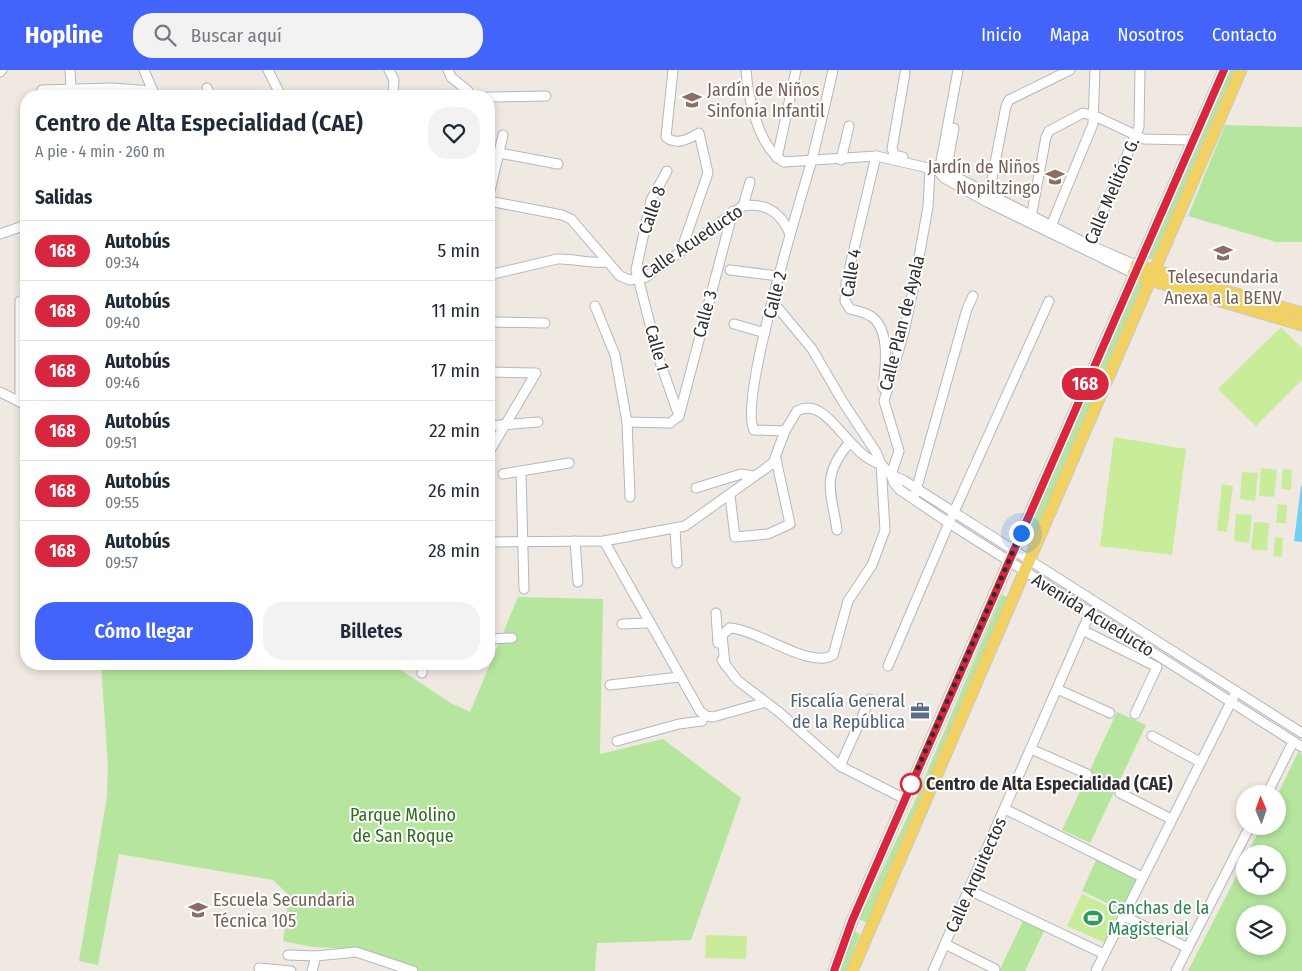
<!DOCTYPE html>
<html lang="es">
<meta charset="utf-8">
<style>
body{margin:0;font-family:"Fira Sans Condensed",sans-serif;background:#f2f2f3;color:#1f2937;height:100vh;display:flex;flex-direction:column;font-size:19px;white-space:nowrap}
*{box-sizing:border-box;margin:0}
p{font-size:16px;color:#747a83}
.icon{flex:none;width:28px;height:28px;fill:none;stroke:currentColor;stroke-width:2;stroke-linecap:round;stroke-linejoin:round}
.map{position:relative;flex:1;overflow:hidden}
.drawer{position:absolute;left:20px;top:20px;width:475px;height:580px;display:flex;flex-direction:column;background:#fff;border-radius:20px;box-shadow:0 2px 8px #0003}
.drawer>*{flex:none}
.badge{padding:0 10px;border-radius:16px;font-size:18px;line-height:32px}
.needle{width:32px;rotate:358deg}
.controls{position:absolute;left:1236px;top:715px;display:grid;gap:10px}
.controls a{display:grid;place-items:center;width:50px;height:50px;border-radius:50%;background:#fff;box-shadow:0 2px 8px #0003;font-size:25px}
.you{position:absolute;width:25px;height:25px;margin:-12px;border:4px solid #fff;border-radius:50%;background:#1a73e8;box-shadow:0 0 0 8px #1a73e833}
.map>.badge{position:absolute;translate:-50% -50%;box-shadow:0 0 0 2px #fff}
h2{padding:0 15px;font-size:19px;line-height:45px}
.round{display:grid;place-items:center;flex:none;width:52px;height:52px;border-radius:20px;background:#f2f2f3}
.headline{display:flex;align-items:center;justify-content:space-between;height:85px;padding:0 15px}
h1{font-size:24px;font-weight:600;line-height:38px}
.primary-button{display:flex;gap:10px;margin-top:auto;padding:10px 15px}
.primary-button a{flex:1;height:58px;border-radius:20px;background:#4264fb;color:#fff;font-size:20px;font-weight:600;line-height:58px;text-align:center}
.primary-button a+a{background:#f2f2f3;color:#1f2937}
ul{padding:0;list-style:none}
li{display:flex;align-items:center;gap:15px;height:60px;padding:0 15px;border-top:1px solid #e0e1e3}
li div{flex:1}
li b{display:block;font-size:19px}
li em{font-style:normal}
li .badge{min-width:55px;font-weight:700;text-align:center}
header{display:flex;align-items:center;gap:30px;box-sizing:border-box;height:70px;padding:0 25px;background:#4264fb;color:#fff}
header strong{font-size:24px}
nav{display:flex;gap:28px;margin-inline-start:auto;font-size:18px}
.search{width:350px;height:45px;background:#f2f2f3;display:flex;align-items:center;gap:12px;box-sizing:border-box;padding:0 18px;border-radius:20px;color:#747a83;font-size:19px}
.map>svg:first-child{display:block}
.green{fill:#b6e59e;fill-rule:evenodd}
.pitch{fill:#c9ec9a}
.water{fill:#75cff0}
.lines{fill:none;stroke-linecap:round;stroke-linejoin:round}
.minor-casing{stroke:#b4b7c1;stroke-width:11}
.major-casing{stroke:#c9c9c9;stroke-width:13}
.minor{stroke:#fff;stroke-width:9}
.major{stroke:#f2d163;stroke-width:11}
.line-casing{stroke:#fff;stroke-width:11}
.line{stroke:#d7263d;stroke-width:8}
.walk{stroke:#2e2e2e;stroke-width:5;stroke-dasharray:0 9}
.stop-dot{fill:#fff;stroke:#d7263d;stroke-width:2.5}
.labels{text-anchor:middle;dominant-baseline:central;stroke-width:4;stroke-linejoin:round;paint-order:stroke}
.education-label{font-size:18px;fill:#785e54;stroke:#fff;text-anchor:start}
.street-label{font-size:18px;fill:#2e2e2e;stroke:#fff}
.service-label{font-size:18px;fill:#4e5e75;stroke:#fff;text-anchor:end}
.stop-label{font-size:18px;font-weight:bold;fill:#2e2e2e;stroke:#fff;text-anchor:start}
.park-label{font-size:18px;fill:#2c6e1b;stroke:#fff}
.leisure-label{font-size:18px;fill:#27864d;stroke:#fff;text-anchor:start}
</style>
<header>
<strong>Hopline</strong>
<div class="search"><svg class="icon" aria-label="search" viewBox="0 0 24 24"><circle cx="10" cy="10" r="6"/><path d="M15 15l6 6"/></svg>Buscar aquí</div>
<nav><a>Inicio</a><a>Mapa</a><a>Nosotros</a><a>Contacto</a></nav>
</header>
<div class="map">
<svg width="1302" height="901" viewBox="0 0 1302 901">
<rect width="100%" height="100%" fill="#efe9e1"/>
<g class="green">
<polygon points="1226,0 1236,0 1155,191 1146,188"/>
<polygon points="1225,55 1302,57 1302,172 1276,172 1188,146"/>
<polygon points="1138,207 1146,211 1032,479 1024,474 1074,350"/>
<polygon points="1002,524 1008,528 867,853 859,849 914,733"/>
<polygon points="518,527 603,529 600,684 663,669 741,728 691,870 597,873 595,901 419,901 355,879 313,877 283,871 289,825 273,810 119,784 98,895 79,891 107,726 108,696 101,594 392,594 449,632 470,642"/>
<polygon points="1117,642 1146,655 1090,773 1062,760"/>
<path d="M 1298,682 L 1302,684 L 1302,901 L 1188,901 L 1245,789 L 1245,816 L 1278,816 L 1278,784 L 1247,784 L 1261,756 L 1278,756 L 1278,724 ZM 1245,844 L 1278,844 L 1278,876 L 1245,876 Z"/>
<polygon points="1097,788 1137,808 1121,840 1082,821"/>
<polygon points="1024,849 1045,859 1025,901 999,901"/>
<polygon points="854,861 860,864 846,901 838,901"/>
</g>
<g class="pitch">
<polygon points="1281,257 1302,278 1302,310 1256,356 1218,319"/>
<polygon points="1114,367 1186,379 1172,485 1100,476"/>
<polygon points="1261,398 1277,400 1274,427 1259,426"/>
<polygon points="1283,399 1292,400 1291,420 1281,419"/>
<polygon points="1242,402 1258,403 1255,431 1240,429"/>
<polygon points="1222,414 1233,416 1227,462 1217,460"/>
<polygon points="1278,434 1287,435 1286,453 1276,453"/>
<polygon points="1236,444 1252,445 1249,473 1234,471"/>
<polygon points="1254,452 1269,453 1267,481 1251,479"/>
<polygon points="1275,467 1283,468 1282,487 1273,486"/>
<polygon points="1082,824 1119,841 1105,873 1067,856"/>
<polygon points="706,865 747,866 746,889 705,888"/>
</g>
<polygon class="water" points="1301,416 1302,416 1302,472 1294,471"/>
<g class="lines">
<g class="minor-casing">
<g id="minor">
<polyline points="70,0 71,18"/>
<polyline points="144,0 155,26"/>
<polyline points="268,0 281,26"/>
<polyline points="389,0 394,10 393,26"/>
<polyline points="448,0 451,7 468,21 468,26"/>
<path d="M 673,0 L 666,67 C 676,76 689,69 699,63 L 708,103 L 682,178"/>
<path d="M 746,0 C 748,27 758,77 784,92 L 876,86 L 946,102 L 1089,175 L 1136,195"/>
<polyline points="0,2 2,0"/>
<polyline points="207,18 211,26"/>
<polyline points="42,20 112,18 153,21"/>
<polyline points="489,27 546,26"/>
<polyline points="499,83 558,94"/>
<path d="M 876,86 L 846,213 L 845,231 L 850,239 C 858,241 866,242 872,247 C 891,261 885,299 883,318"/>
<polyline points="903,87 895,85 892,79 905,3"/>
<polyline points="777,88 796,0"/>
<polyline points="841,90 849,56"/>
<polyline points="667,101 651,130 636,200 659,289 679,346"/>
<polyline points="939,102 944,108 987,132 1133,203"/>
<polyline points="939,102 958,0"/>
<polyline points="946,102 954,58"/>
<polyline points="489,125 503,65"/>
<polyline points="988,129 1006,36 1009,30 1070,0"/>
<path d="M 489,131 L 562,145 L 571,149 L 620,206 L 630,210 L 646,207 L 743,136 C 767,132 781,143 790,164"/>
<polyline points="743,136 750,112"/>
<polyline points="1030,153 1046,67 1049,61 1083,43 1095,46 1144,69 1193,70"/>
<polyline points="1051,156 1093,54 1095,0"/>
<polyline points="0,164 26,155"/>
<polyline points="1087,179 1139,57 1140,0"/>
<polyline points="730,200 779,206"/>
<path d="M 489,205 L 557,189 C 574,188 588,194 607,192"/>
<polyline points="773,232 812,279 843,332 876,382 881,394 891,405 903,410 1302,663"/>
<polyline points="595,236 615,285 627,352 630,427"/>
<polyline points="489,252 545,253"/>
<polyline points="734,254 765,263"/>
<polyline points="489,302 536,303 489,382"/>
<polyline points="0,322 26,335"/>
<polyline points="20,332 20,231 26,231"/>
<polyline points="679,346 733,141"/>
<polyline points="627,352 670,353 679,346"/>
<polyline points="489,356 538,352"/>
<path d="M 785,361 L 754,360 C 738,331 799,135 811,93 C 819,62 826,31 833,0"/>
<polyline points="521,401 524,519"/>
<polyline points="503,404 569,393"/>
<polyline points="891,405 894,413 900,420 949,453 1302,677"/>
<polyline points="891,405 899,381 884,331 904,262 913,220 928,137 930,99"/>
<polyline points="696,418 741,404 753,406"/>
<polyline points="915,424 967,239 973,226"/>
<polyline points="730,426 735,467 768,464 790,454 776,389"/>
<polyline points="675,459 677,493"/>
<path d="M 837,460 C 831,420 821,407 849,373"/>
<polyline points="575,471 578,512"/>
<polyline points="604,471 700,641 706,646 713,647 766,632"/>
<path d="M 489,472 L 604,471 L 685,456 L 773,393 L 785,361 L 797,341 C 828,324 847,386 881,394 L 885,460 L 872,495 L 848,531 L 833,585 C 811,600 757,559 730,558 L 722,565 L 725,595"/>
<polyline points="716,543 718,573"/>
<polyline points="622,554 648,553"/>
<polyline points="1082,560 1157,597 1135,644"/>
<polyline points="489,569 512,568"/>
<polyline points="722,590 737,610 779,642 840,696 905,729"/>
<polyline points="888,596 949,453 1049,231"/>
<polyline points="422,603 423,594"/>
<polyline points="610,615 679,607"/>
<polyline points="1057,619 1110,643"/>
<polyline points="1152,666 1200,692"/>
<polyline points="617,671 679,654 702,651"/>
<polyline points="1031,679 1087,704"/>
<polyline points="840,696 870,629"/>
<polyline points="1120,723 1171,749"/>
<polyline points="1267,724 1293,672"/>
<polyline points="1005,739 1142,807"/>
<polyline points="969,820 1104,884"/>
<polyline points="1124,846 1188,878"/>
<polyline points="945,874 995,899"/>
<polyline points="288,885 316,886 356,882 413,901"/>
<polyline points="259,898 291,901"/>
<polyline points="312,901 316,886"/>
<polyline points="933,901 1090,543"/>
<polyline points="1096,901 1234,626"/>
<polyline points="1176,901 1250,756"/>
</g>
</g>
<g class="major-casing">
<g id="major">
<polyline points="1136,195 1302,243"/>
<polyline points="1133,203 1150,210 1302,255"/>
<polyline points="834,901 852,851 905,729 1224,0"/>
<polyline points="852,901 1241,0"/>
</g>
</g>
<use href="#minor" class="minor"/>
<use href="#major" class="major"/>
</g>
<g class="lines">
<g class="line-casing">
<polyline id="line" points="834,901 852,851 882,782 1224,0"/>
</g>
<use href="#line" class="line"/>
<polyline class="walk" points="911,714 1021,463"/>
</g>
<defs>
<g id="school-bare" transform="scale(1.5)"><path d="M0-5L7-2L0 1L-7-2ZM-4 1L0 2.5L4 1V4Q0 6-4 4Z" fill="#8d6e63" stroke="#fff" stroke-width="2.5" paint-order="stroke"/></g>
<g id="office-bare" transform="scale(1.5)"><path d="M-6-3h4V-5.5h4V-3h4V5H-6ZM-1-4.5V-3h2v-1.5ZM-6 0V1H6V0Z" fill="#5c6f8a" stroke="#fff" stroke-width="2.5" paint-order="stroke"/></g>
<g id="stadium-bare" transform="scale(1.5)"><path d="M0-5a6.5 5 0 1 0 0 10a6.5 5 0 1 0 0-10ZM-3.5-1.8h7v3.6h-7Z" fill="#2e9e5b" stroke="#fff" stroke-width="2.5" paint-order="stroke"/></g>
</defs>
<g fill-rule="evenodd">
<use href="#school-bare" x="692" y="30"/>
<use href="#school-bare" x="1055" y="107"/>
<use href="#school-bare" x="1223" y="183"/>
<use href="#office-bare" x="920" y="641"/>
<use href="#school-bare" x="198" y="840"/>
<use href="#stadium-bare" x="1093" y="848"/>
</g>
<circle class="stop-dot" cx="911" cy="714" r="10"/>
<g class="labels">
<g class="education-label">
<text x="707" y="20">Jardín de Niños<tspan x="707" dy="21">Sinfonía Infantil</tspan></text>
<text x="1040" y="97" text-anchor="end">Jardín de Niños<tspan x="1040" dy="21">Nopiltzingo</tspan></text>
<text x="1223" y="207" text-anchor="middle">Telesecundaria<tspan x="1223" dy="21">Anexa a la BENV</tspan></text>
<text x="213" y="830">Escuela Secundaria<tspan x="213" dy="21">Técnica 105</tspan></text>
</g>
<g class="street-label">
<text transform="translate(1112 121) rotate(-67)">Calle Melitón G.</text>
<text transform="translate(652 140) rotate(-71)">Calle 8</text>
<text transform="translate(692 172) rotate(-34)">Calle Acueducto</text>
<text transform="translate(851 203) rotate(-81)">Calle 4</text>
<text transform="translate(775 225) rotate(-76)">Calle 2</text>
<text transform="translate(705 244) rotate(-75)">Calle 3</text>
<text transform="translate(902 253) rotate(-76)">Calle Plan de Ayala</text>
<text transform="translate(657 278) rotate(74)">Calle 1</text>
<text transform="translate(1093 545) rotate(32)">Avenida Acueducto</text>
<text transform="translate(976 805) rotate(-66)">Calle Arquitectos</text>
</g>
<g class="service-label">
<text x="905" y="631">Fiscalía General<tspan x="905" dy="21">de la República</tspan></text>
</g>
<g class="stop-label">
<text x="926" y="714">Centro de Alta Especialidad (CAE)</text>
</g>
<g class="park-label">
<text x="403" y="745">Parque Molino<tspan x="403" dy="21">de San Roque</tspan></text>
</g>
<g class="leisure-label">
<text x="1108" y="838">Canchas de la<tspan x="1108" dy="21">Magisterial</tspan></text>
</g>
</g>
</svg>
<div class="controls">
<a><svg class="needle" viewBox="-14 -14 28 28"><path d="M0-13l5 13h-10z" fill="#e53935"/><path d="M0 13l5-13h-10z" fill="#747a83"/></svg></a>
<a><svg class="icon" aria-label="locate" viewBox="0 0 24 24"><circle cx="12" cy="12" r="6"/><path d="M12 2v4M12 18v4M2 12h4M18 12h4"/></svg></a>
<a><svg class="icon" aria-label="layers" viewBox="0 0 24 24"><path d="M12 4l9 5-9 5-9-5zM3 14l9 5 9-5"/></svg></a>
</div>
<div class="you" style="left:1021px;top:463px"></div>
<b class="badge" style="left:1085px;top:314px;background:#d7263d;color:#fff">168</b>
<section class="drawer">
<div class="headline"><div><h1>Centro de Alta Especialidad (CAE)</h1><p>A pie · 4 min · 260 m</p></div><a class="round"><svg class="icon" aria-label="heart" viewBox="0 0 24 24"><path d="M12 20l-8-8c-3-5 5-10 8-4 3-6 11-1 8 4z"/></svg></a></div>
<h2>Salidas</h2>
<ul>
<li><span class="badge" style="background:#d7263d;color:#fff">168</span><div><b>Autobús</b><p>09:34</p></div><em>5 min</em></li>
<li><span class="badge" style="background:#d7263d;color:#fff">168</span><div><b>Autobús</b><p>09:40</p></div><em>11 min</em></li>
<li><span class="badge" style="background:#d7263d;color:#fff">168</span><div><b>Autobús</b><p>09:46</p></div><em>17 min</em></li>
<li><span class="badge" style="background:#d7263d;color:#fff">168</span><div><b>Autobús</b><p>09:51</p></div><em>22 min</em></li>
<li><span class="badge" style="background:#d7263d;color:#fff">168</span><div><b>Autobús</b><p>09:55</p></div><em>26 min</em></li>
<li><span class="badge" style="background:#d7263d;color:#fff">168</span><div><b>Autobús</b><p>09:57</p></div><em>28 min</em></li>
</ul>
<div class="primary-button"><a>Cómo llegar</a><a>Billetes</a></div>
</section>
</div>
